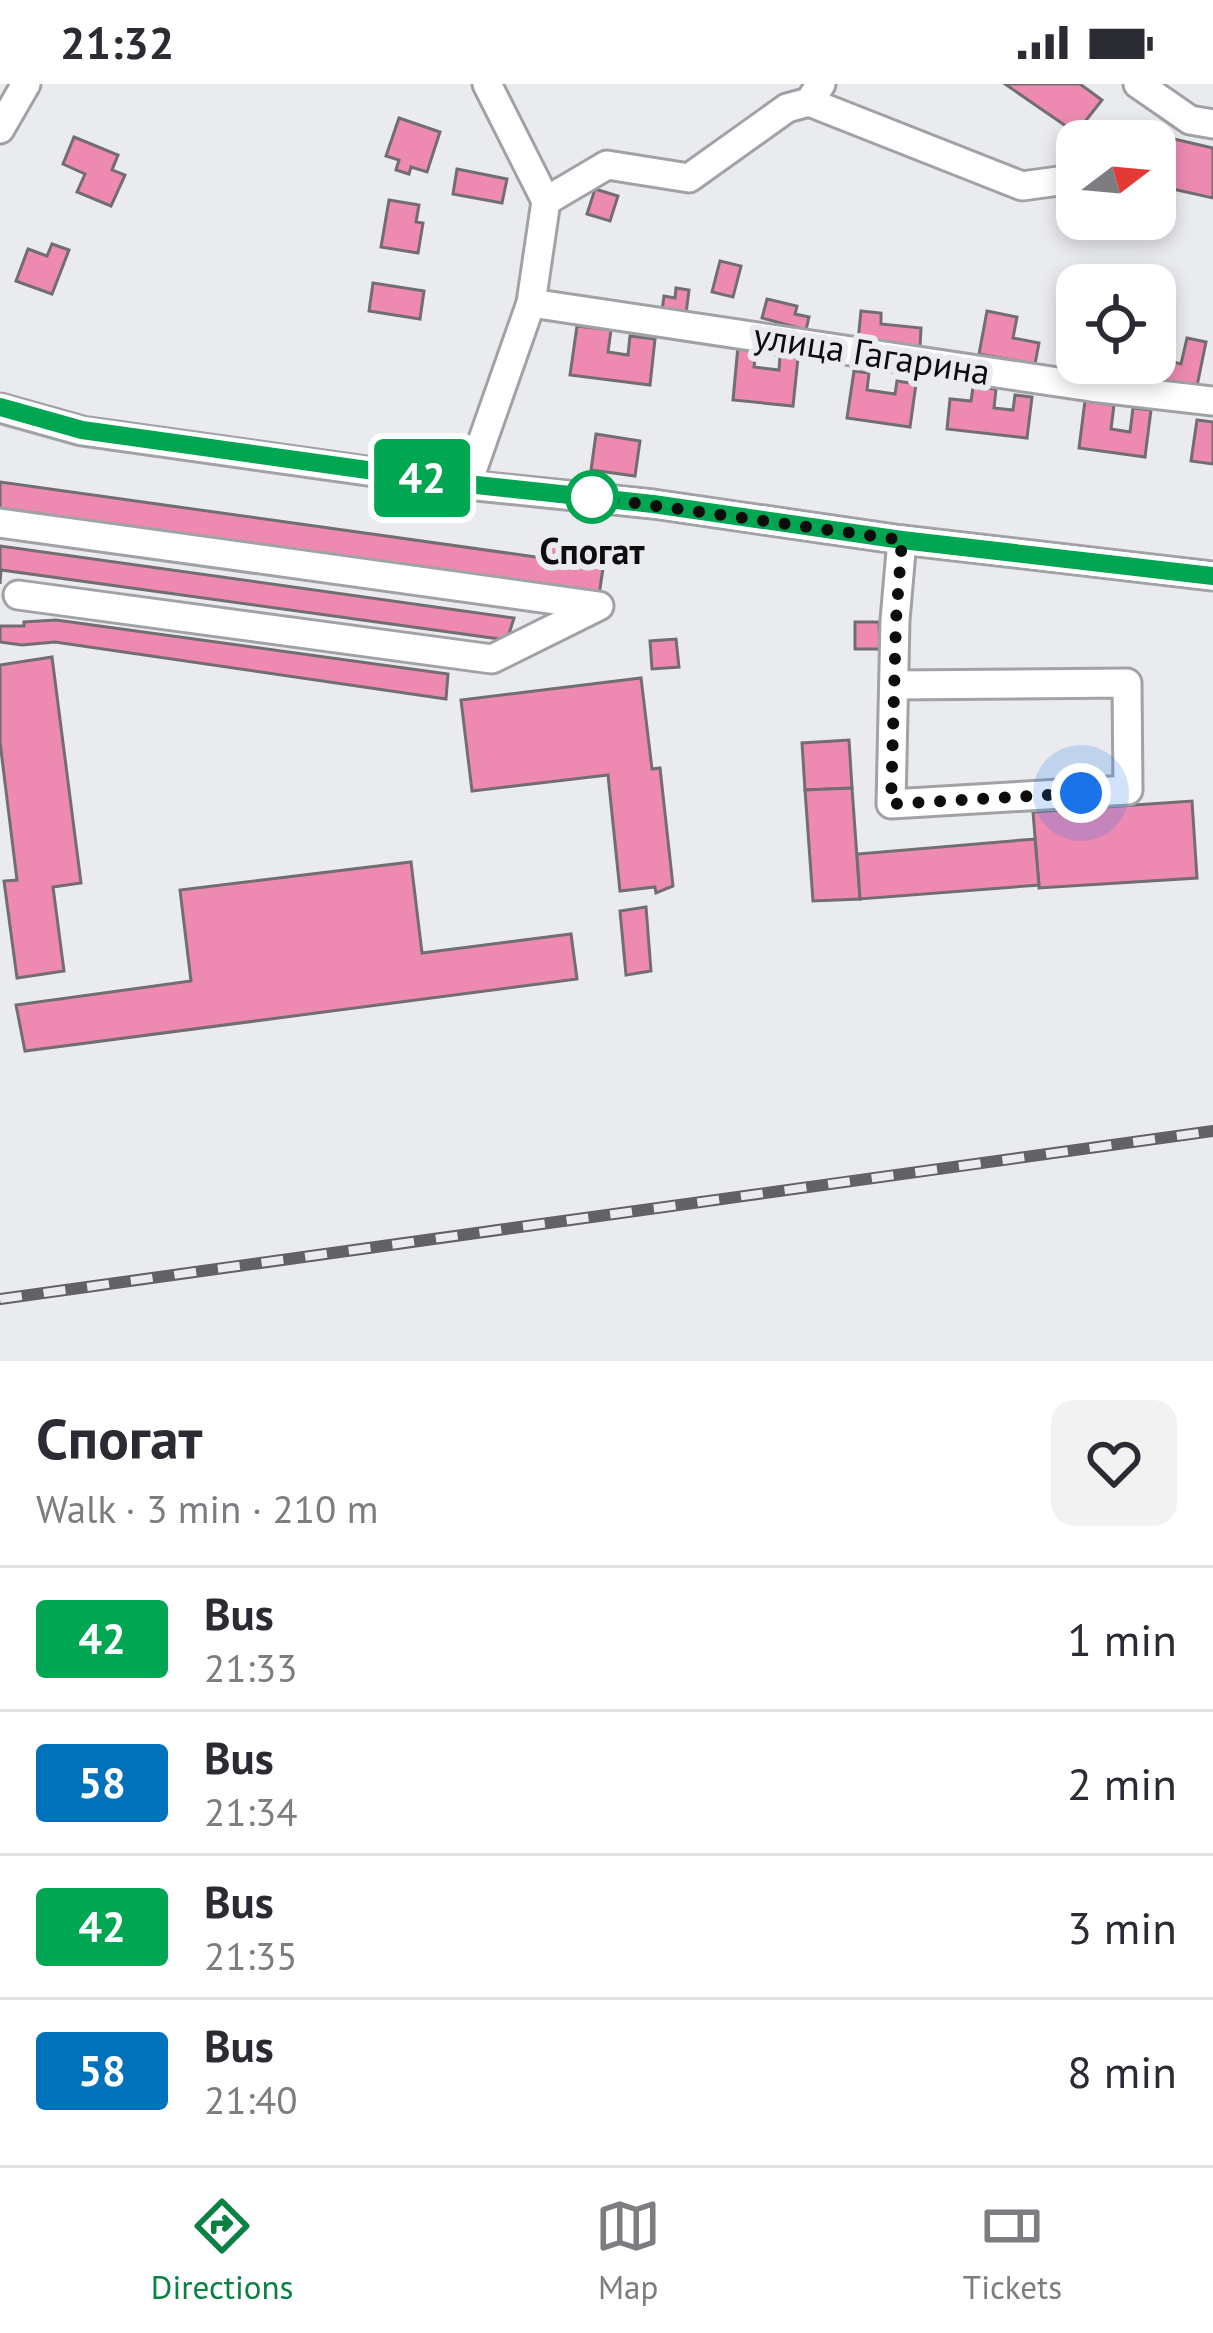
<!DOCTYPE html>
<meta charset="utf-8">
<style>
body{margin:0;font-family:"PT Sans",sans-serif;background:#f2f2f3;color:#2b2b33;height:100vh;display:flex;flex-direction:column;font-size:45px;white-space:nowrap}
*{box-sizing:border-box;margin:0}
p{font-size:39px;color:#7c7c81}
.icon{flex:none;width:66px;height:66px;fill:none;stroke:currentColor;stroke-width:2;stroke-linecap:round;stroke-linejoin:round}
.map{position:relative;height:1277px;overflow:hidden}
.details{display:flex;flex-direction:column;background:#fff;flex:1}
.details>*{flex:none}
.badge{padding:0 24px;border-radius:9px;font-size:42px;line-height:78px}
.needle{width:78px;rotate:74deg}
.tools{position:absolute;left:1056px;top:36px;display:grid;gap:24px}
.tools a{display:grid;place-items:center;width:120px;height:120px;border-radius:24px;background:#fff;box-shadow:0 6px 18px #0003;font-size:60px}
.you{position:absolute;width:60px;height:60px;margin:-30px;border:9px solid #fff;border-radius:50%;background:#1a73e8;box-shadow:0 0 0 18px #1a73e833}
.map>.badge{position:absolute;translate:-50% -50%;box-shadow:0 0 0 6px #fff}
.round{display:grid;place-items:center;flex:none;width:126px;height:126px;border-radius:24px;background:#f2f2f3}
.head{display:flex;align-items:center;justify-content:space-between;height:204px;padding:0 36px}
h1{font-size:57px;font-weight:600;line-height:90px}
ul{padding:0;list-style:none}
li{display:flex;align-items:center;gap:36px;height:144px;padding:0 36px;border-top:3px solid #e1e1e2}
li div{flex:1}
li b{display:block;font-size:45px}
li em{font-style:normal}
li .badge{min-width:132px;font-weight:700;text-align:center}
.status{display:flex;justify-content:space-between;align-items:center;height:84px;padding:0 60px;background:#fff;direction:ltr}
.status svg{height:33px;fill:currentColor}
.dock{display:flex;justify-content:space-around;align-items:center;height:168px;border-top:3px solid #e1e1e2;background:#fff;font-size:33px;color:#7c7c81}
.dock a{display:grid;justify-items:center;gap:6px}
.dock .current{color:#0b8043}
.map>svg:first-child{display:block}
.building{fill:#ee8ab1;stroke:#726e6f;stroke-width:3}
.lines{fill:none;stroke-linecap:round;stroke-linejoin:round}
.minor-casing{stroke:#a1a2a5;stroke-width:33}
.minor{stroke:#fff;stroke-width:27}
.rail-casing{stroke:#626264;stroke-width:12}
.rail{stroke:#eaebef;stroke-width:8;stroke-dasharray:22;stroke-linecap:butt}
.line-casing{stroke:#fff;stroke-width:27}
.line{stroke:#00a651;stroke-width:18}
.walk{stroke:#0d0d0e;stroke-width:12;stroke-dasharray:0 21.6}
.stop-dot{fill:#fff;stroke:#00a651;stroke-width:6}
.labels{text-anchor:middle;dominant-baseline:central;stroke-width:12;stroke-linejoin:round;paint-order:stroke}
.street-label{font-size:36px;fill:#0d0d0e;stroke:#eaebef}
.stop-label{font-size:36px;font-weight:bold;fill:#0d0d0e;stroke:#eaebef}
</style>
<div class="status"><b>21:32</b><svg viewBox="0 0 49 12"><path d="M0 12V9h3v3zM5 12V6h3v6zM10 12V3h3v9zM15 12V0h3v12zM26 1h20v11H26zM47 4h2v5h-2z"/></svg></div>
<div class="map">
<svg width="1213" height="1277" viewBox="0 0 1213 1277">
<rect width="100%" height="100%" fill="#eaebef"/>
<g class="building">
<polygon points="1005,0 1080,0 1102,16 1076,49"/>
<polygon points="399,34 440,48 427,88 411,83 409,90 396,86 399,76 386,72"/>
<polygon points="1157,51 1213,64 1213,114 1155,101"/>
<polygon points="74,53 118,71 112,86 125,91 111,122 77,108 85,90 63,80"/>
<polygon points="457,85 507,95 502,119 453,110"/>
<polygon points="595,105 618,112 610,137 587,130"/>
<polygon points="389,116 419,121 416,138 423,139 418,169 381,163"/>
<polygon points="52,160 69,166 52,210 16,197 28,165 47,172"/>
<polygon points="720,177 741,182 733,213 712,208"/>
<polygon points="373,199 424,207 420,235 369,227"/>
<polygon points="676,204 689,206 686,230 662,226 664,212 675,214"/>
<polygon points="767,215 797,222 795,230 809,233 806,246 762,234"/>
<polygon points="861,227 881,229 881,240 921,244 920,263 858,257"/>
<polygon points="987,227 1017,233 1013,254 1039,259 1035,280 979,270"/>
<polygon points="577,242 611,246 608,268 628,271 630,252 655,255 650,301 570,291"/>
<polygon points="1187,254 1206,258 1196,307 1164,300 1169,277 1181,280"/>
<polygon points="738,262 756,264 754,283 779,286 780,272 798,274 793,322 733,316"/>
<polygon points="1098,279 1144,279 1147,280 1142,298 1096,286"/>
<polygon points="854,287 869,289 867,306 895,310 897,297 916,300 910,343 847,334"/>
<polygon points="973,303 996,305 994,324 1013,326 1015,311 1032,313 1027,354 947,345 950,315 971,317"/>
<polygon points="1085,317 1114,321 1111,345 1130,348 1133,324 1151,326 1145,373 1079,364"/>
<polygon points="1197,336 1213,338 1213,380 1191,377"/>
<polygon points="596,350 640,357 635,392 591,386"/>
<polygon points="0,398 543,474 545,461 605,471 599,511 0,424"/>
<polygon points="0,462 514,534 507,556 1,486 0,500"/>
<polygon points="56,536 448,590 446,615 55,558 22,561 0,558 0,542 24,542 24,538"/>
<polygon points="855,538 879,538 880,565 855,565"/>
<polygon points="676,555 679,583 652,585 650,557"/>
<polygon points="52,573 81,799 53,803 64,887 17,894 4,797 17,796 0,658 0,581"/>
<polygon points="641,594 652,685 660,684 673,802 656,809 655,803 620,807 608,691 472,707 461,616"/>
<polygon points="849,656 852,704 805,706 802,659"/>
<polygon points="852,704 860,815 813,817 805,706"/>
<polygon points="1192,717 1197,794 1039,804 1033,728"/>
<polygon points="1035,755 1039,801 860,815 857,770"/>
<polygon points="411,778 422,869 571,850 577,895 25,967 16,921 191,897 180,806"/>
<polygon points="646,823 651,887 626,891 620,827"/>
</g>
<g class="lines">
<g class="minor-casing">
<g id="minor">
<polyline points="1138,0 1190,36 1213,40"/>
<polyline points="809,18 1022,102 1066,96 1077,99"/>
<polyline points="0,45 26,0"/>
<polyline points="546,117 607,81 689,94 787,24 809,18 821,0"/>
<polyline points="531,219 1091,303 1213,317"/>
<polyline points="0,324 82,347 467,401 653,420 902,456 1213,492"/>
<polyline points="467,401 531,219 546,117 487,0"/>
<polyline points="0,439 599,522 492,575 18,511"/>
<polyline points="894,601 1127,599 1128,706 891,720 895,536 902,456"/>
</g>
</g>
<use href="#minor" class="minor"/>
<g class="rail-casing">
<polyline id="rail" points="0,1215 1213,1047"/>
</g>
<use href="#rail" class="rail"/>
</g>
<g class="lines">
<g class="line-casing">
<polyline id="line" points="0,323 82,346 467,400 653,420 902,456 1213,492"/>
</g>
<use href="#line" class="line"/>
<polyline class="walk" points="592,413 902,456 896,536 891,720 1081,709"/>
</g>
<circle class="stop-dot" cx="592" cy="413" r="24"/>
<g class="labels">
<g class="street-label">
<text transform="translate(872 269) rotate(9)">улица Гагарина</text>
</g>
<g class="stop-label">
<text x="592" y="466">Спогат</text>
</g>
</g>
</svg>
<div class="tools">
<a><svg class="needle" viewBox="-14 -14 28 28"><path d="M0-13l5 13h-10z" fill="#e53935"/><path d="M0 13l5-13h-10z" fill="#7c7c81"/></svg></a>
<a><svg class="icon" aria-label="locate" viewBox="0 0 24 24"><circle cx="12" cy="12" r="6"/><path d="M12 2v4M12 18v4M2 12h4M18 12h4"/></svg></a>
</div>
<div class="you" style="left:1081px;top:709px"></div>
<b class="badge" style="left:422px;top:394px;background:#00a651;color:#fff">42</b>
</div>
<section class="details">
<div class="head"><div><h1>Спогат</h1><p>Walk · 3 min · 210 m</p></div><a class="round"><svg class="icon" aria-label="heart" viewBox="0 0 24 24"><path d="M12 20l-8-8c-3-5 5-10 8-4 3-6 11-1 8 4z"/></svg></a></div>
<ul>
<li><span class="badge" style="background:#00a651;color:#fff">42</span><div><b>Bus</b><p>21:33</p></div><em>1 min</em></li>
<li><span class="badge" style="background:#0072bc;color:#fff">58</span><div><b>Bus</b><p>21:34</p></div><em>2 min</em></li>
<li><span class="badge" style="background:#00a651;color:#fff">42</span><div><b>Bus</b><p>21:35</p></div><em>3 min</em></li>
<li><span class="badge" style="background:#0072bc;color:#fff">58</span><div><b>Bus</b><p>21:40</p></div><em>8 min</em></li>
</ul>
</section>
<nav class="dock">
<a class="current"><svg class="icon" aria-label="directions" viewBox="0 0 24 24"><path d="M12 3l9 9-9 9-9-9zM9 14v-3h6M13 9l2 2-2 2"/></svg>Directions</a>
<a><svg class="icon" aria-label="map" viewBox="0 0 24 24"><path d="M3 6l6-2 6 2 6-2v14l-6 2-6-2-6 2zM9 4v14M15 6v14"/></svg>Map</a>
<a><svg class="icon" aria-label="tickets" viewBox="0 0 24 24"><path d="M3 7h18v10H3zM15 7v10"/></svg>Tickets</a>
</nav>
